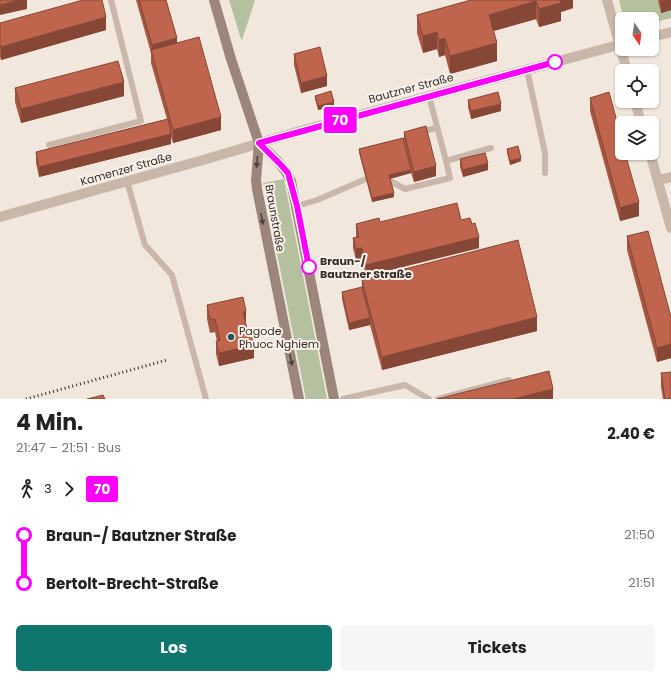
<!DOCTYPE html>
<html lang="de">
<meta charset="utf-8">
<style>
body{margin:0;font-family:Poppins,sans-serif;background:#f6f6f6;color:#222;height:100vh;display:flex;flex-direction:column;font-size:15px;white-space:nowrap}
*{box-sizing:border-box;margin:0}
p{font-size:13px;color:#767676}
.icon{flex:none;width:22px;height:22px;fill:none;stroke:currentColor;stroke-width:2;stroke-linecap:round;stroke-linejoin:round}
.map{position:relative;height:399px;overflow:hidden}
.panel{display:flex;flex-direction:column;background:#fff;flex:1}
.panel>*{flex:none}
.badge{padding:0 8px;border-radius:3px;font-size:14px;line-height:26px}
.needle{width:26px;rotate:167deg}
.controls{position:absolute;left:615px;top:12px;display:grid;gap:8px}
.controls a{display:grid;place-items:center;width:44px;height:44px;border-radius:6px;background:#fff;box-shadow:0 1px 3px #0004;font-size:20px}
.map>.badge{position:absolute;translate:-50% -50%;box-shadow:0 0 0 2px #fff}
.legs{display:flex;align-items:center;gap:6px;height:44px;padding:0 16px;font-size:13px}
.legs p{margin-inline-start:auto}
.headline{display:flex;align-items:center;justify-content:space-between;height:68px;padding:0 16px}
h1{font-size:22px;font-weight:700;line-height:30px}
.cta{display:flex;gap:8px;margin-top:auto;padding:8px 16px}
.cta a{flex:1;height:46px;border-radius:6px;background:#0f766e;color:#fff;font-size:16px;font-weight:700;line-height:46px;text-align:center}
.cta a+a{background:#f6f6f6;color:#222}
ul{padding:0 16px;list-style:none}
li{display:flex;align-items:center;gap:14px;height:48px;font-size:15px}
li i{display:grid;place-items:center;width:6px;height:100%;margin:0 5px;background:currentColor}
li i::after{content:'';width:10px;height:10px;margin:-5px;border:3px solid;border-radius:50%;background:#fff}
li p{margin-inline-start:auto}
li:first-child i{background:linear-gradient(#0000 50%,currentColor 0)}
li:last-child i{background:linear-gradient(currentColor 50%,#0000 0)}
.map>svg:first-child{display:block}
.green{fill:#b5c09e}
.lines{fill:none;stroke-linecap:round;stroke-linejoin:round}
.service{stroke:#c9b7aa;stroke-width:6}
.minor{stroke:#c9b7aa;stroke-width:10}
.secondary{stroke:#9c867b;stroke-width:10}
.rail{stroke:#362d29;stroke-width:3;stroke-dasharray:1 3;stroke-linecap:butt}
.wall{fill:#a55742}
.shaded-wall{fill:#864736}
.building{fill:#c0654d;stroke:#864736}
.oneway{fill:#50433e}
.line-1-casing{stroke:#fff;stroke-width:9}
.line-1{stroke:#f0f;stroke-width:6}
.stop-1-dot{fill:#fff;stroke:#f0f;stroke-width:2}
.poi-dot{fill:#215456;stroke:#f9f1ea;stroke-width:1.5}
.labels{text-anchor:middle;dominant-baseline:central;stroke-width:4;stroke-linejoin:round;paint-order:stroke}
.street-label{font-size:11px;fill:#362d29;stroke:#f9f1ea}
.stop-label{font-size:11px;font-weight:bold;fill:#362d29;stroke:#f9f1ea;text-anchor:start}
.poi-label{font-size:11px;fill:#362d29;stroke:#f9f1ea;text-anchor:start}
</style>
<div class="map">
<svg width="671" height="399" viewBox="0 0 671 399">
<rect width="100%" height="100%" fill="#f1e7dd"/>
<g class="green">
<polygon points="229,0 255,0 242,40 241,39"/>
<polygon points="619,0 671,0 671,18 652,23 652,19 624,19"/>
<polygon points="284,179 327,399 306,399 263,183"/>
</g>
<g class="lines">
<g class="service">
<polyline points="527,70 545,153 545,173"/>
<polyline points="429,96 446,161 491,148"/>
<polyline points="419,132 437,128"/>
<polyline points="49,145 141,121 111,0"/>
<polyline points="127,181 145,245 172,275 206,399"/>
<polyline points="390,181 405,189 450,178 446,161"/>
<polyline points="297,206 317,200 366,179"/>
<polyline points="343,399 405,385 429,399"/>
<polyline points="438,399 509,380"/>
</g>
<g class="minor">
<polyline points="607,0 627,71"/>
<polyline points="652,37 671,32"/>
<polyline points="635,101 641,123"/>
<polyline points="650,153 671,228"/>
<polyline points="658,180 671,177"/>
<polyline points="0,217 210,158 300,131 622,44"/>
</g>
<g class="secondary">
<polyline points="214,0 231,59 259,143 256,180 257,189 299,399"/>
<path d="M 259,143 C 271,155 284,165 291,181 L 334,399"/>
</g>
<polyline class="rail" points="26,399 167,360"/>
</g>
<g class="wall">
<polygon points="136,0 166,0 177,43 221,130 173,143 171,137 171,144 39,177 36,163 36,152 167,119 151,63 151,53"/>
<polygon points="471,0 573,0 573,8 561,12 561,21 539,27 536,19 494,31 497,61 450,74 445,55 439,57 437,49 423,53 417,33 417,15"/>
<polygon points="658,0 671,0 671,10 661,13"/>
<polygon points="0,23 106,30 1,60 0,57"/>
<polygon points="294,54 327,86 301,93 294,65"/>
<polygon points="15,88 124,96 21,123 15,102"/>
<polygon points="315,96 334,106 318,110 315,99"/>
<polygon points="590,98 639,216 620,221 590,111"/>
<polygon points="468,100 501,111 471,119 468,107"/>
<polygon points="404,132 436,176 414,182 411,173 390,179 394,197 372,202 359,153 359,149 404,138"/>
<polygon points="507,149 521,161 510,165 507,153"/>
<polygon points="460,159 488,170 463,177 460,167"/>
<polygon points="461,220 479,248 366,276 362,259 356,260 353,248 353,238 356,237 356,224 380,222"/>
<polygon points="627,236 671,317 671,358 657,362 627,250"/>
<polygon points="362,280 537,331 382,370 370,325 349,330 342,299 342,292 362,288"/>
<polygon points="207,305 246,325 254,358 219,366 216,354 216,341 217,341 215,332 210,333 207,319"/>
<polygon points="661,373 671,399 663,399 661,387"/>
</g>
<g class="shaded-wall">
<polygon points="19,0 27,0 27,9 0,15 0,5"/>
<polygon points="558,0 573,0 573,8 561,12 561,21 539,27 539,9"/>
<polygon points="671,0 671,10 661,13 661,2"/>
<polygon points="536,1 536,19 489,32 489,15"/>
<polygon points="106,17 106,30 1,60 1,47"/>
<polygon points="437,32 437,49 423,53 423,36"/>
<polygon points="177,38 177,49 152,53 152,45"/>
<polygon points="445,38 445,55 439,57 439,40"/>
<polygon points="497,43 497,61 450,74 450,56"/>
<polygon points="327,76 327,86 301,93 301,83"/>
<polygon points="124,82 124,96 21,123 21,109"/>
<polygon points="334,102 334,106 318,110 318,106"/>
<polygon points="501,104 501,111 471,119 471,111"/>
<polygon points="221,117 221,130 173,143 173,130"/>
<polygon points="171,134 171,144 39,177 39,167"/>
<polygon points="521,158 521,161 510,165 510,161"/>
<polygon points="488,163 488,170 463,177 463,170"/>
<polygon points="436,166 436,176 414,182 414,172"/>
<polygon points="411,170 411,173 389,179 389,175"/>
<polygon points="394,193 394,197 372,202 372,198"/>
<polygon points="639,202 639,216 620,221 620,208"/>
<polygon points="479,237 479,248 366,276 366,265"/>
<polygon points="362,248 362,259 356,260 356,249"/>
<polygon points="246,311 246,325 243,312"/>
<polygon points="537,317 537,331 382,370 382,357"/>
<polygon points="370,318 370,325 349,330 349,323"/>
<polygon points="671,344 671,358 657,362 657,348"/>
<polygon points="254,345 254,358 219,366 219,353"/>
<polygon points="553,389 553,399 512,399"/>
</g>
<g class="building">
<polygon points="0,0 19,0 0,5"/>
<polygon points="83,0 102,0 106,17 1,47 0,44 0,23"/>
<polygon points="139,0 166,0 177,38 152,45"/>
<polygon points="471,0 560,0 561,3 539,9 536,1 489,15 497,43 450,56 445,38 439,40 437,32 423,36 417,15"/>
<polygon points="661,0 670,0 661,2"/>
<polygon points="199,37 221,117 173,130 151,50"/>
<polygon points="320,47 327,76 301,83 294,54"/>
<polygon points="118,61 124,82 21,109 15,88"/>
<polygon points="331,91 334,102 318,106 315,96"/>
<polygon points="498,92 501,104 471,111 468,100"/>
<polygon points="609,92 622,140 622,153 625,153 639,202 620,208 590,98"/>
<polygon points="168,119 171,134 39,167 36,152"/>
<polygon points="426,126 436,166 414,172 404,132"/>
<polygon points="403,138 411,170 389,175 394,193 372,198 359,149"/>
<polygon points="518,146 521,158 510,161 507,149"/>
<polygon points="485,153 488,163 463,170 460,159"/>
<polygon points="457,203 461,220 470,218 472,224 475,223 479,237 366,265 362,248 356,249 353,238 359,237 356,224 379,218 380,222"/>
<polygon points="648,231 671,317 671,344 657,348 627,236"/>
<polygon points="518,240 537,317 382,357 362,280"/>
<polygon points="362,287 370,318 349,323 342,292"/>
<polygon points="243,297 246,311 243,312 248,333 251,332 254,345 219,353 216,341 220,340 215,319 210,319 207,305"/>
<polygon points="549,371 553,389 512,399 437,399"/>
<polygon points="671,372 671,399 665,399 661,373"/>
<polygon points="103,395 105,399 87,399"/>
</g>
<defs><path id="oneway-solid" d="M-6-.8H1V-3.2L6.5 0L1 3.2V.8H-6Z"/></defs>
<g class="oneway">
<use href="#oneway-solid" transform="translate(257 162) rotate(95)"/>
<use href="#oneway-solid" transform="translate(262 219) rotate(79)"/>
<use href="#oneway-solid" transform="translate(291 360) rotate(78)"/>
</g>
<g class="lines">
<g class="line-1-casing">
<polyline id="line-1" points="309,267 297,206 288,173 281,165 259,143 555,62"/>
</g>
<use href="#line-1" class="line-1"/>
</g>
<g class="stop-1-dot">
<circle cx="555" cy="62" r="7"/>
<circle cx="309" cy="267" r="7"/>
</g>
<circle class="poi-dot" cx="231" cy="337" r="4"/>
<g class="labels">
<g class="street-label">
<text transform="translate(411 88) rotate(-15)">Bautzner Straße</text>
<text transform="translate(126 169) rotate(-16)">Kamenzer Straße</text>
<text transform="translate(275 218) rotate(80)">Braunstraße</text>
</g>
<g class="stop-label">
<text x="320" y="261">Braun-/<tspan x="320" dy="13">Bautzner Straße</tspan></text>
</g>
<g class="poi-label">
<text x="239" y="331">Pagode<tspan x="239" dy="13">Phuoc Nghiem</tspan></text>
</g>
</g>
</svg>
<div class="controls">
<a><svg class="needle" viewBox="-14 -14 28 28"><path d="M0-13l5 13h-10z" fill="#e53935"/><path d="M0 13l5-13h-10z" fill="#767676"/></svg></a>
<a><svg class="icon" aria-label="locate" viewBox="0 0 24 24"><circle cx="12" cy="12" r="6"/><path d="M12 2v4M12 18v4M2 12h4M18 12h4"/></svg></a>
<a><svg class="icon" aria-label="layers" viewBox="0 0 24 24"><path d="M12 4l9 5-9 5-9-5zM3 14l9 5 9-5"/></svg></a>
</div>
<b class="badge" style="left:340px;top:120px;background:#f0f;color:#fff">70</b>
</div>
<section class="panel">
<div class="headline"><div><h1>4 Min.</h1><p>21:47 – 21:51 · Bus</p></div><b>2.40 €</b></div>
<div class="legs"><svg class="icon" aria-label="walk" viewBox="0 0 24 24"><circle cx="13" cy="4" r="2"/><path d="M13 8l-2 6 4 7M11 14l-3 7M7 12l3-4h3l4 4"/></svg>3<svg class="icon" aria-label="forward" viewBox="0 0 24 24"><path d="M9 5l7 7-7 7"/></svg><b class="badge" style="background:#f0f;color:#fff">70</b></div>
<ul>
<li><i style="color:#f0f"></i><b>Braun-/ Bautzner Straße</b><p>21:50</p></li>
<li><i style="color:#f0f"></i><b>Bertolt-Brecht-Straße</b><p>21:51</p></li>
</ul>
<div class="cta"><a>Los</a><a>Tickets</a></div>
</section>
